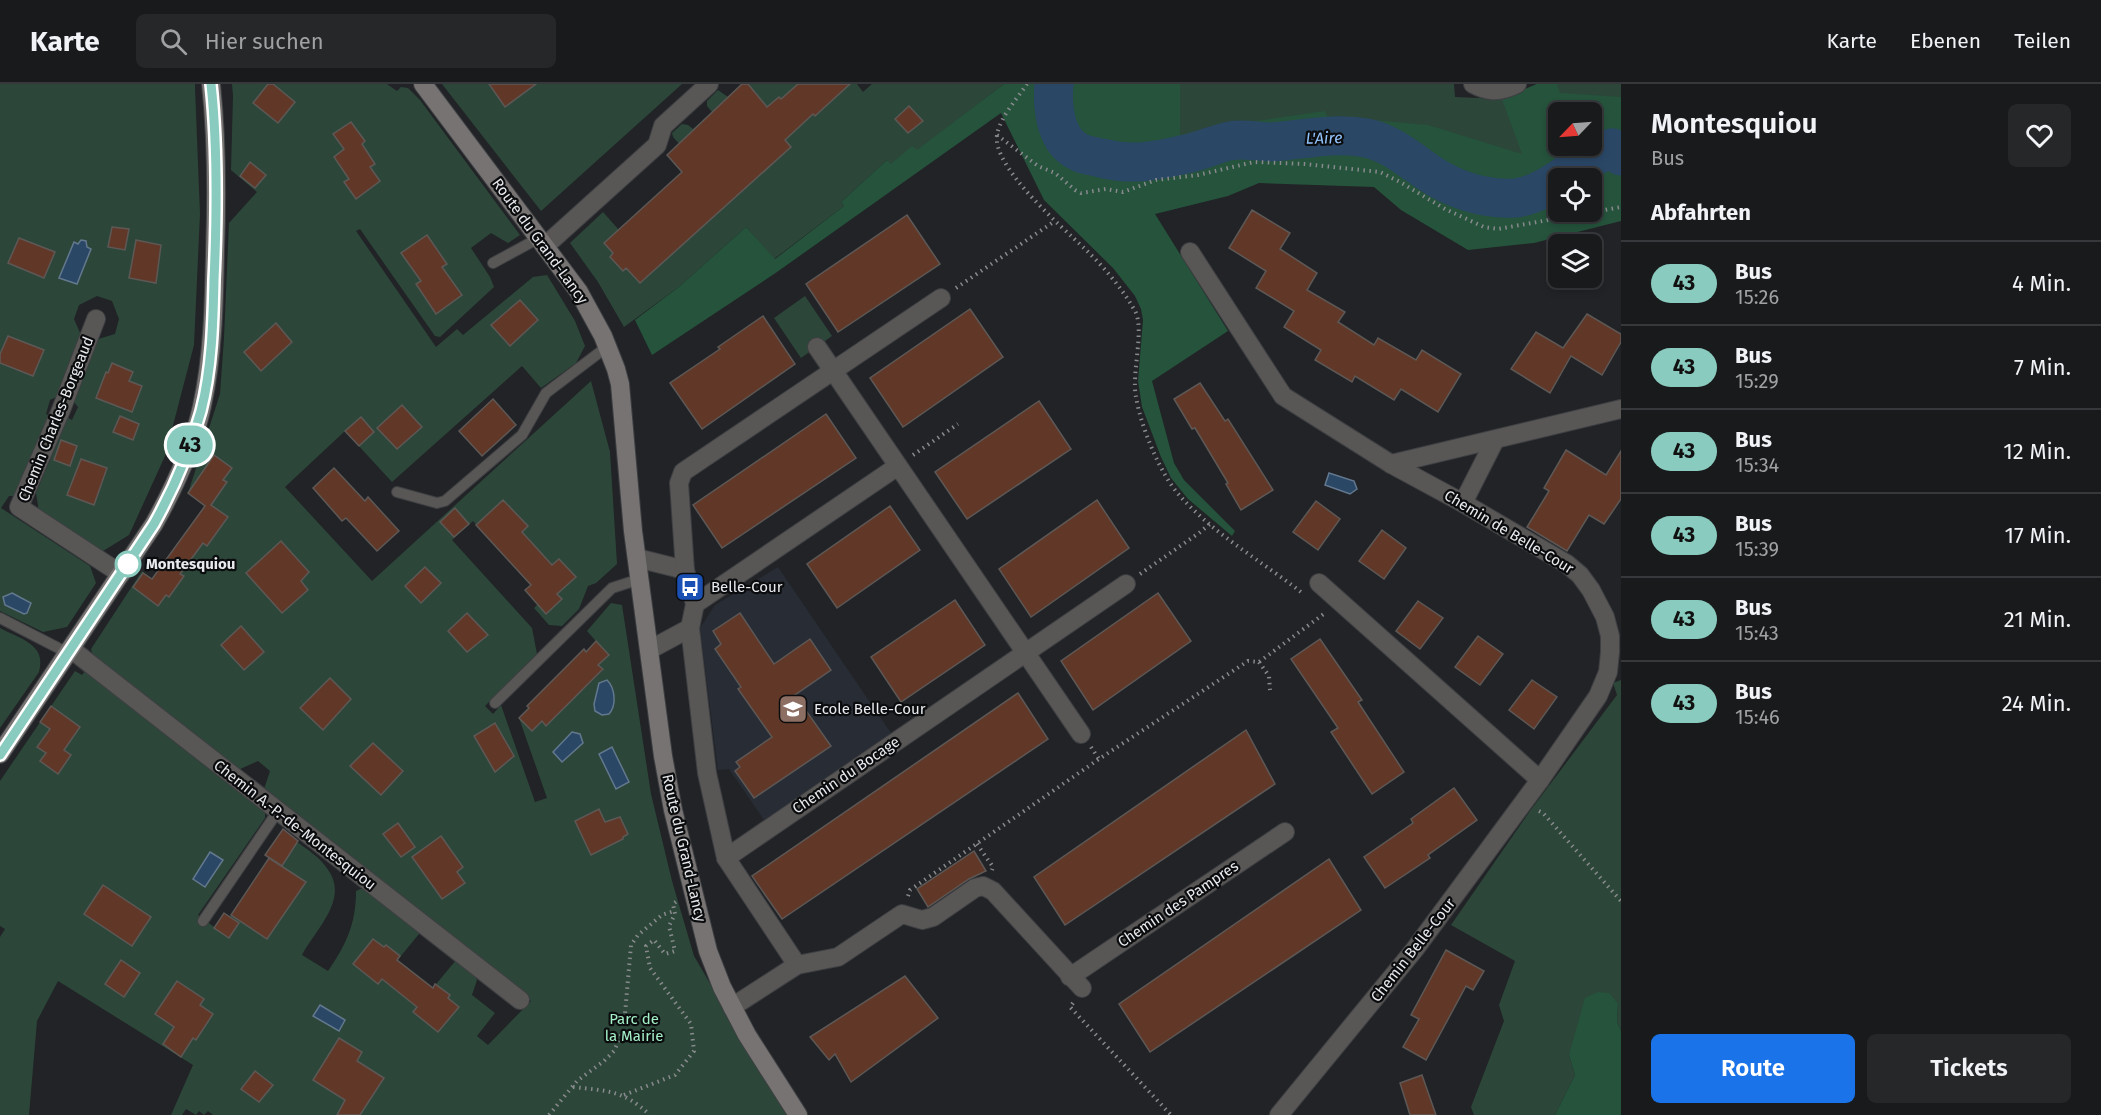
<!DOCTYPE html>
<html lang="de">
<style>
body{margin:0;font-family:"Fira Sans",sans-serif;background:#262729;color:#f1f3f6;height:100vh;display:flex;flex-direction:column;font-size:22px;white-space:nowrap}
*{box-sizing:border-box;margin:0}
p{font-size:20px;color:#9fa1a3}
.icon{flex:none;width:33px;height:33px;fill:none;stroke:currentColor;stroke-width:2;stroke-linecap:round;stroke-linejoin:round}
.map{position:relative;flex:1;overflow:hidden}
.side{display:flex;flex-direction:column;background:#191a1c;width:480px}
.side>*{flex:none}
.badge{padding:0 12px;border-radius:20px;font-size:21px;line-height:39px}
.needle{width:39px;rotate:245deg}
.controls{position:absolute;left:1548px;top:18px;display:grid;gap:12px}
.controls a{display:grid;place-items:center;width:54px;height:54px;border-radius:9px;background:#191a1c;box-shadow:0 3px 9px #0003,0 0 0 2px #37383b;font-size:30px}
.map>.badge{position:absolute;translate:-50% -50%;box-shadow:0 0 0 3px #fff}
h2{padding:0 30px;font-size:22px;line-height:54px}
.round{display:grid;place-items:center;flex:none;width:63px;height:63px;border-radius:9px;background:#262729}
.headline{display:flex;align-items:center;justify-content:space-between;height:102px;padding:0 30px}
h1{font-size:28px;font-weight:600;line-height:45px}
.button{display:flex;gap:12px;margin-top:auto;padding:12px 30px}
.button a{flex:1;height:69px;border-radius:9px;background:#1a73e8;color:#fff;font-size:24px;font-weight:600;line-height:69px;text-align:center}
.button a+a{background:#262729;color:#f1f3f6}
ul{padding:0;list-style:none}
li{display:flex;align-items:center;gap:18px;height:84px;padding:0 30px;border-top:2px solid #37383b}
li div{flex:1}
li b{display:block;font-size:22px}
li em{font-style:normal}
li .badge{min-width:66px;font-weight:700;text-align:center}
header{display:flex;align-items:center;gap:36px;box-sizing:border-box;height:84px;padding:0 30px;background:#191a1c;border-bottom:2px solid #37383b}
header strong{font-size:28px}
nav{display:flex;gap:33px;margin-inline-start:auto;font-size:21px}
.search{width:420px;height:54px;background:#262729;display:flex;align-items:center;gap:15px;box-sizing:border-box;padding:0 21px;border-radius:9px;color:#9fa1a3;font-size:22px}
main{display:flex;flex:1;min-height:0}
.map>svg:first-child{display:block}
.built{fill:#282c35}
.green{fill:#2c4739}
.forest{fill:#25533c;fill-rule:evenodd}
.water{fill:#2a4766;stroke:#63788e;stroke-width:1.5}
.lines{fill:none;stroke-linecap:round;stroke-linejoin:round}
.river{stroke:#2a4766;stroke-width:39}
.building{fill:#613828;stroke:#5d5856;stroke-width:1.5}
.lane-casing{stroke:#3d3f42;stroke-width:12}
.street-casing{stroke:#3d3f42;stroke-width:20}
.secondary-casing{stroke:#3d3f42;stroke-width:20}
.path{stroke:#888a8d;stroke-width:4;stroke-dasharray:1.5 4.5;stroke-linecap:butt}
.lane{stroke:#595656;stroke-width:10}
.street{stroke:#595656;stroke-width:18}
.secondary{stroke:#777373;stroke-width:18}
.line-casing{stroke:#fff;stroke-width:14}
.line{stroke:#89cbbe;stroke-width:9}
.stop-dot{fill:#fff;stroke:#89cbbe;stroke-width:3}
.labels{text-anchor:middle;dominant-baseline:central;stroke-width:4.5;stroke-linejoin:round;paint-order:stroke}
.street-label{font-size:15px;fill:#e9eaed;stroke:#0b0c0e}
.stop-label{font-size:15px;font-weight:bold;fill:#e9eaed;stroke:#0b0c0e;text-anchor:start}
.poi-label{font-size:15px;fill:#e9eaed;stroke:#0b0c0e;text-anchor:start}
.park-label{font-size:15px;fill:#a4f0c7;stroke:#0b0c0e}
.water-label{font-size:16px;font-style:italic;fill:#92c3fb;stroke:#0b0c0e}
</style>
<header>
<strong>Karte</strong>
<div class="search"><svg class="icon" aria-label="search" viewBox="0 0 24 24"><circle cx="10" cy="10" r="6"/><path d="M15 15l6 6"/></svg>Hier suchen</div>
<nav><a>Karte</a><a>Ebenen</a><a>Teilen</a></nav>
</header>
<main>
<div class="map">
<svg width="1621" height="1031" viewBox="0 0 1621 1031">
<rect width="100%" height="100%" fill="#212326"/>
<polygon class="built" points="778,483 891,649 764,736 729,685 718,686 700,544 715,521"/>
<g class="green">
<polygon points="0,0 195,0 195,4 200,130 194,261 165,372 129,451 103,467 39,428 36,409 68,334 72,336 78,323 73,317 95,256 115,250 119,235 112,217 97,212 79,221 74,235 81,251 56,313 50,316 46,330 50,332 16,412 9,412 1,424 90,482 96,499 67,543 43,548 0,527"/>
<path d="M 232,0 L 387,0 L 397,7 L 401,3 L 408,4 L 420,16 L 520,151 L 508,159 L 491,149 L 471,164 L 490,193 L 494,203 L 440,253 L 435,252 L 360,145 L 356,147 L 436,263 L 457,245 L 463,251 L 533,193 L 547,191 L 575,237 L 585,262 L 576,279 L 541,304 L 522,282 L 392,398 L 345,347 L 285,403 L 372,497 L 591,297 L 610,368 L 617,480 L 596,499 L 588,502 L 579,525 L 562,542 L 549,541 L 534,524 L 538,520 L 525,506 L 552,481 L 521,448 L 500,467 L 473,437 L 452,456 L 532,544 L 537,570 L 485,622 L 493,630 L 501,621 L 535,718 L 547,714 L 519,634 L 529,624 L 546,642 L 566,622 L 579,602 L 583,606 L 603,586 L 598,581 L 608,571 L 587,547 L 611,519 L 622,521 L 651,710 L 672,797 L 694,872 L 787,1031 L 213,1031 L 208,1027 L 204,1031 L 199,1027 L 196,1031 L 186,1025 L 182,1031 L 171,1031 L 193,981 L 58,897 L 37,937 L 29,1031 L 0,1031 L 0,853 L 5,845 L 0,842 L 0,697 L 75,587 L 82,591 L 86,586 L 265,724 L 265,734 L 198,831 L 229,854 L 239,839 L 230,833 L 269,774 L 282,782 L 297,758 C 307,765 319,773 326,783 C 351,814 317,843 302,871 L 328,887 C 346,861 356,840 356,807 L 367,802 L 418,843 L 419,850 L 382,895 L 417,923 L 457,875 L 469,881 L 477,896 L 472,911 L 495,929 L 477,952 L 488,961 L 531,917 L 264,705 L 270,687 L 258,677 L 238,686 L 93,572 L 91,565 L 142,487 L 152,495 L 157,489 L 177,502 L 184,493 L 180,490 L 196,468 L 187,448 L 207,462 L 228,433 L 211,421 L 188,409 L 220,310 L 224,254 L 229,139 L 257,108 L 231,86 L 233,12 Z"/>
<polygon points="442,0 682,0 541,127"/>
<polygon points="742,0 857,0 863,8 872,0 1004,0 917,67 891,81 887,76 841,118 844,122 774,175 746,143 680,202 624,243 598,198 570,159 603,128 619,146 613,169 610,173 623,187 626,184 692,74 673,53 672,49 682,40 688,41 693,45 712,28 707,22 707,17 718,6 728,13"/>
<polygon points="1100,0 1454,0 1455,13 1502,15 1537,0 1621,0 1621,48 1592,28 1558,28 1558,62 1555,86 1180,51"/>
<polygon points="805,212 832,252 801,274 774,234"/>
<path d="M 0,544 C 20,555 47,560 39,588 L 0,644 Z"/>
<polygon points="1621,596 1621,947 1617,938 1618,920 1569,971 1575,991 1555,1031 1474,1031 1471,1023 1504,937 1499,921 1515,877 1451,841 1530,727 1617,611 1613,599"/>
</g>
<g class="forest">
<path d="M 1004,0 L 1180,0 L 1180,51 L 1215,43 L 1325,27 L 1327,32 L 1428,41 L 1522,70 L 1502,15 L 1537,0 L 1557,0 L 1560,9 L 1621,13 L 1621,137 L 1534,159 L 1468,166 L 1401,126 L 1374,103 L 1259,99 L 1228,112 L 1155,130 L 1228,247 L 1152,297 L 1174,379 L 1184,396 L 1235,447 L 1232,452 L 1188,415 L 1171,394 L 1161,373 L 1142,323 L 1138,297 L 1143,236 L 1141,225 L 1135,212 L 1113,184 L 1044,116 L 1001,29 L 777,188 L 652,271 L 635,236 L 680,202 L 746,143 L 775,175 L 844,122 L 841,118 L 887,76 L 891,80 L 912,62 L 917,66 ZM 1558,28 L 1592,28 L 1592,62 L 1558,62 ZM 1558,94 L 1592,94 L 1592,128 L 1558,128 Z"/>
<polygon points="1598,908 1609,909 1618,920 1617,938 1621,947 1621,1031 1555,1031 1575,991 1569,971 1585,914"/>
</g>
<g class="water">
<polygon points="81,156 86,157 87,163 91,165 77,200 59,194 74,158 78,160"/>
<polygon points="1329,389 1354,397 1357,405 1350,410 1325,401"/>
<polygon points="12,509 31,519 27,529 24,530 5,521 3,513"/>
<path d="M 607,596 C 615,604 617,621 609,630 L 602,631 L 595,627 L 594,620 L 599,599 Z"/>
<polygon points="572,648 580,650 583,659 562,678 553,668"/>
<polygon points="612,663 629,698 616,705 599,670"/>
<polygon points="210,768 223,776 205,803 193,795"/>
<polygon points="320,921 345,936 339,947 313,932"/>
</g>
<g class="lines">
<path class="river" d="M 1054,0 C 1052,23 1055,57 1079,68 C 1086,72 1094,72 1101,74 C 1132,82 1156,77 1186,70 C 1201,67 1215,60 1230,57 C 1243,54 1258,58 1271,58 C 1302,56 1334,48 1366,54 C 1389,58 1410,76 1429,89 C 1454,106 1486,116 1515,114 C 1549,111 1580,75 1612,64 L 1621,72"/>
</g>
<g class="building">
<polygon points="268,0 273,0 295,18 278,39 253,19"/>
<polygon points="489,0 536,0 505,23"/>
<polygon points="742,0 748,0 767,23 779,13 781,15 798,0 850,0 815,32 813,30 785,56 791,63 640,199 626,184 623,187 610,173 613,169 604,159 682,88 667,71"/>
<polygon points="909,22 923,37 908,49 895,35"/>
<polygon points="351,38 365,57 362,60 375,80 370,83 380,97 356,115 344,98 349,95 334,73 344,65 333,50"/>
<polygon points="250,78 266,91 255,104 240,92"/>
<polygon points="1252,126 1290,149 1280,165 1317,189 1307,206 1345,228 1338,238 1374,261 1378,254 1416,276 1422,266 1461,290 1438,328 1401,305 1394,316 1355,292 1352,298 1315,276 1321,266 1284,243 1294,227 1256,204 1266,187 1229,164"/>
<polygon points="907,131 940,180 838,248 806,200"/>
<polygon points="112,143 129,145 125,166 108,163"/>
<polygon points="427,151 447,180 442,183 462,211 436,230 416,200 421,197 401,169"/>
<polygon points="19,154 55,168 44,194 8,179"/>
<polygon points="136,156 161,161 156,199 129,194"/>
<polygon points="520,216 538,236 510,262 491,241"/>
<polygon points="970,225 1003,273 903,343 870,294"/>
<polygon points="1587,230 1621,250 1621,258 1602,291 1571,272 1550,309 1511,285 1536,248 1563,264"/>
<polygon points="763,232 795,280 702,345 670,299 720,265 718,263"/>
<polygon points="276,239 292,258 261,287 244,268"/>
<polygon points="8,252 44,266 33,292 0,279 0,270"/>
<polygon points="112,279 133,288 129,297 142,302 132,328 96,314 106,288 108,289"/>
<polygon points="1200,299 1225,337 1228,335 1273,406 1241,426 1226,400 1228,399 1195,344 1192,345 1174,315"/>
<polygon points="493,315 516,341 482,372 459,347"/>
<polygon points="1039,317 1071,365 967,435 935,388"/>
<polygon points="402,321 422,343 397,365 377,344"/>
<polygon points="826,330 856,374 722,464 693,421"/>
<polygon points="120,332 139,340 133,356 113,348"/>
<polygon points="361,333 374,348 359,362 345,347"/>
<polygon points="61,356 77,362 70,382 54,376"/>
<polygon points="1566,366 1606,391 1621,367 1621,415 1604,440 1589,431 1567,467 1527,443 1549,407 1544,404"/>
<polygon points="214,371 232,384 223,396 227,398 211,421 228,433 207,462 203,459 180,490 184,492 169,513 166,511 158,522 133,503 143,489 152,495 205,422 188,409"/>
<polygon points="81,375 107,384 94,421 67,411"/>
<polygon points="334,384 365,417 368,413 399,447 377,467 346,434 342,437 313,404"/>
<polygon points="503,416 528,442 522,448 552,481 559,475 576,493 557,510 562,515 546,530 525,506 531,501 476,441"/>
<polygon points="1097,416 1129,464 1031,533 999,485"/>
<polygon points="1316,417 1340,435 1318,466 1293,448"/>
<polygon points="890,422 920,466 837,524 807,480"/>
<polygon points="455,424 469,440 454,453 440,438"/>
<polygon points="1382,446 1406,464 1384,495 1359,477"/>
<polygon points="281,457 309,488 301,497 308,506 282,529 246,489"/>
<polygon points="425,483 441,499 421,519 405,502"/>
<polygon points="1158,509 1191,557 1093,626 1061,577"/>
<polygon points="955,516 985,561 901,618 871,573"/>
<polygon points="1418,517 1443,534 1420,565 1396,547"/>
<polygon points="467,529 488,551 467,568 448,547"/>
<polygon points="740,529 774,580 810,555 831,586 795,611 831,662 754,714 735,687 740,683 736,678 772,653 738,605 741,603 715,565 721,560 713,547"/>
<polygon points="241,542 264,568 244,586 221,561"/>
<polygon points="1478,552 1503,570 1480,601 1455,583"/>
<polygon points="1320,555 1362,616 1358,618 1404,688 1372,710 1331,648 1338,644 1291,575"/>
<polygon points="596,557 609,571 598,581 603,585 546,642 542,637 532,647 519,634 529,624 527,622 584,565 586,568"/>
<polygon points="330,594 351,615 323,646 300,624"/>
<polygon points="1532,596 1557,613 1534,645 1509,626"/>
<polygon points="1018,609 1048,655 782,835 752,792"/>
<polygon points="51,622 80,643 64,666 71,671 58,690 40,677 46,669 37,663 50,645 40,638"/>
<polygon points="495,639 514,672 495,688 474,652"/>
<polygon points="1246,646 1275,700 1065,841 1034,793"/>
<polygon points="373,659 403,687 381,711 350,682"/>
<polygon points="1454,704 1477,736 1428,771 1430,774 1385,804 1364,773 1413,739 1411,735"/>
<polygon points="599,725 605,738 620,733 628,750 623,753 623,755 591,771 575,737"/>
<polygon points="398,739 415,763 401,773 383,750"/>
<polygon points="283,745 298,757 282,782 265,771"/>
<polygon points="441,752 463,783 457,788 465,799 442,815 412,773"/>
<polygon points="974,767 986,787 969,795 928,823 917,805"/>
<polygon points="269,774 306,798 267,855 231,831"/>
<polygon points="1329,775 1361,826 1150,968 1119,920"/>
<polygon points="103,801 151,833 132,862 84,830"/>
<polygon points="224,829 239,839 229,854 214,844"/>
<polygon points="373,855 384,863 386,861 400,872 397,876 433,904 435,900 450,911 448,914 459,923 438,948 413,928 417,923 382,895 378,900 353,880"/>
<polygon points="1446,866 1484,887 1473,906 1466,902 1426,976 1403,963 1419,935 1411,931"/>
<polygon points="121,876 140,889 124,913 105,900"/>
<polygon points="905,892 938,934 851,998 835,970 829,976 810,953"/>
<polygon points="177,897 204,915 200,921 213,930 196,956 193,954 181,973 163,960 174,943 155,930"/>
<polygon points="339,954 362,968 357,977 384,994 360,1031 337,1031 345,1016 313,996"/>
<polygon points="255,987 273,1001 259,1018 241,1005"/>
<polygon points="1422,991 1436,1031 1410,1031 1400,999"/>
</g>
<g class="lines">
<g class="lane-casing">
<g id="lane">
<polyline points="493,179 539,154"/>
<polyline points="397,408 437,419 445,417 522,351 546,309 608,262"/>
<polyline points="0,534 68,569"/>
<polyline points="495,619 612,504 640,495"/>
<polyline points="203,837 278,727"/>
</g>
</g>
<g class="street-casing">
<g id="street">
<path d="M 1473,0 C 1489,9 1501,8 1517,0"/>
<polyline points="545,162 657,61 663,42 709,0"/>
<polyline points="1190,168 1283,312 1391,380 1463,419 1567,480 1580,491 1591,506 1605,533 1610,552 1610,568 1608,588 1598,612 1540,696 1415,865 1279,1031"/>
<polyline points="96,235 61,326 19,423 121,490"/>
<polyline points="817,263 1081,650"/>
<polyline points="1391,380 1621,325"/>
<polyline points="1463,419 1495,356"/>
<polyline points="637,474 685,486"/>
<polyline points="1319,499 1540,696"/>
<polyline points="695,520 898,382"/>
<polyline points="71,565 520,916"/>
<polyline points="651,565 690,544"/>
<polyline points="726,774 1126,500"/>
<polyline points="797,881 726,774 707,689 690,544 695,520 685,486 679,399 683,388 941,214"/>
<polyline points="1070,893 1285,748"/>
<polyline points="732,923 797,881 838,873 902,830 922,836 933,833 975,804 983,802 993,807 1082,904"/>
</g>
</g>
<g class="secondary-casing">
<g id="secondary">
<polyline points="423,0 579,208 603,252 616,285 620,300 633,447 663,672 673,726 708,867 722,903 747,951 798,1031"/>
<path d="M 0,670 L 154,440 C 174,404 193,364 202,322 C 213,272 214,220 215,168 C 217,112 217,56 211,0"/>
</g>
</g>
<g class="path">
<path d="M 1027,0 C 1017,15 1000,33 997,51 C 992,83 1062,143 1084,164 C 1103,182 1122,204 1135,227 C 1145,245 1131,291 1136,313 C 1141,343 1160,390 1180,412 C 1214,450 1261,477 1301,508"/>
<polyline points="997,51 1038,82 1055,89 1075,106 1081,109 1106,105 1123,108 1156,96 1198,91 1254,78 1305,80 1380,88 1400,98 1445,125 1484,143 1498,145 1621,123"/>
<polyline points="956,204 1055,137"/>
<polyline points="913,371 958,340"/>
<polyline points="1140,490 1199,449 1210,440"/>
<polyline points="1259,578 1269,592 1270,606"/>
<polyline points="1091,663 1099,675"/>
<polyline points="1539,727 1543,729 1621,817"/>
<polyline points="977,760 993,783 992,786"/>
<polyline points="908,812 910,806 1099,675 1248,577 1259,578 1325,529"/>
<polyline points="1073,919 1070,923 1171,1031"/>
<path d="M 573,1003 C 608,1007 623,1006 650,1031"/>
<polyline points="624,1011 675,991 694,967 691,940 650,884 646,862 654,856 665,870 675,867 669,842 675,830 673,820 677,817"/>
<polyline points="549,1031 577,997 604,977 614,967 623,947 625,930 631,861 638,851 662,831 674,827"/>
</g>
<use href="#lane" class="lane"/>
<use href="#street" class="street"/>
<use href="#secondary" class="secondary"/>
</g>
<g class="lines">
<g class="line-casing">
<path id="line" d="M 0,671 L 154,440 C 174,404 190,367 201,327 C 212,284 213,239 214,196 C 217,130 218,65 211,0"/>
</g>
<use href="#line" class="line"/>
</g>
<defs>
<g id="bus-square" transform="scale(1.5)"><rect x="-9" y="-9" width="18" height="18" rx="4" fill="#1a4fb4" stroke="#0b0c0e"/><path d="M-5-6H5V4H4V6H2V4H-2V6H-4V4H-5ZM-3.5-4V0h7V-4ZM-3.5 1.2v1.5H-2V1.2ZM2 1.2v1.5H3.5V1.2Z" fill="#fff"/></g>
<g id="school-square" transform="scale(1.5)"><rect x="-9" y="-9" width="18" height="18" rx="4" fill="#8d6e63" stroke="#0b0c0e"/><path d="M0-5L7-2L0 1L-7-2ZM-4 1L0 2.5L4 1V4Q0 6-4 4Z" fill="#fff"/></g>
</defs>
<g fill-rule="evenodd">
<use href="#bus-square" x="690" y="503"/>
<use href="#school-square" x="793" y="625"/>
</g>
<circle class="stop-dot" cx="128" cy="480" r="12"/>
<g class="labels">
<g class="street-label">
<text transform="translate(540 157) rotate(54)">Route du Grand-Lancy</text>
<text transform="translate(56 335) rotate(-68)">Chemin Charles-Borgeaud</text>
<text transform="translate(1509 448) rotate(31)">Chemin de Belle-Cour</text>
<text transform="translate(846 691) rotate(-34)">Chemin du Bocage</text>
<text transform="translate(295 741) rotate(38)">Chemin A.-P.-de-Montesquiou</text>
<text transform="translate(684 764) rotate(77)">Route du Grand-Lancy</text>
<text transform="translate(1178 820) rotate(-34)">Chemin des Pampres</text>
<text transform="translate(1413 866) rotate(-52)">Chemin Belle-Cour</text>
</g>
<g class="stop-label">
<text x="146" y="480">Montesquiou</text>
</g>
<g class="poi-label">
<text x="711" y="503">Belle-Cour</text>
<text x="814" y="625">Ecole Belle-Cour</text>
</g>
<g class="park-label">
<text x="634" y="935">Parc de<tspan x="634" dy="17">la Mairie</tspan></text>
</g>
<g class="water-label">
<text transform="translate(1324 54) rotate(-1)">L'Aire</text>
</g>
</g>
</svg>
<div class="controls">
<a><svg class="needle" viewBox="-14 -14 28 28"><path d="M0-13l5 13h-10z" fill="#e53935"/><path d="M0 13l5-13h-10z" fill="#9fa1a3"/></svg></a>
<a><svg class="icon" aria-label="locate" viewBox="0 0 24 24"><circle cx="12" cy="12" r="6"/><path d="M12 2v4M12 18v4M2 12h4M18 12h4"/></svg></a>
<a><svg class="icon" aria-label="layers" viewBox="0 0 24 24"><path d="M12 4l9 5-9 5-9-5zM3 14l9 5 9-5"/></svg></a>
</div>
<b class="badge" style="left:190px;top:361px;background:#89cbbe;color:#111">43</b>
</div>
<section class="side">
<div class="headline"><div><h1>Montesquiou</h1><p>Bus</p></div><a class="round"><svg class="icon" aria-label="heart" viewBox="0 0 24 24"><path d="M12 20l-8-8c-3-5 5-10 8-4 3-6 11-1 8 4z"/></svg></a></div>
<h2>Abfahrten</h2>
<ul>
<li><span class="badge" style="background:#89cbbe;color:#111">43</span><div><b>Bus</b><p>15:26</p></div><em>4 Min.</em></li>
<li><span class="badge" style="background:#89cbbe;color:#111">43</span><div><b>Bus</b><p>15:29</p></div><em>7 Min.</em></li>
<li><span class="badge" style="background:#89cbbe;color:#111">43</span><div><b>Bus</b><p>15:34</p></div><em>12 Min.</em></li>
<li><span class="badge" style="background:#89cbbe;color:#111">43</span><div><b>Bus</b><p>15:39</p></div><em>17 Min.</em></li>
<li><span class="badge" style="background:#89cbbe;color:#111">43</span><div><b>Bus</b><p>15:43</p></div><em>21 Min.</em></li>
<li><span class="badge" style="background:#89cbbe;color:#111">43</span><div><b>Bus</b><p>15:46</p></div><em>24 Min.</em></li>
</ul>
<div class="button"><a>Route</a><a>Tickets</a></div>
</section>
</main>
